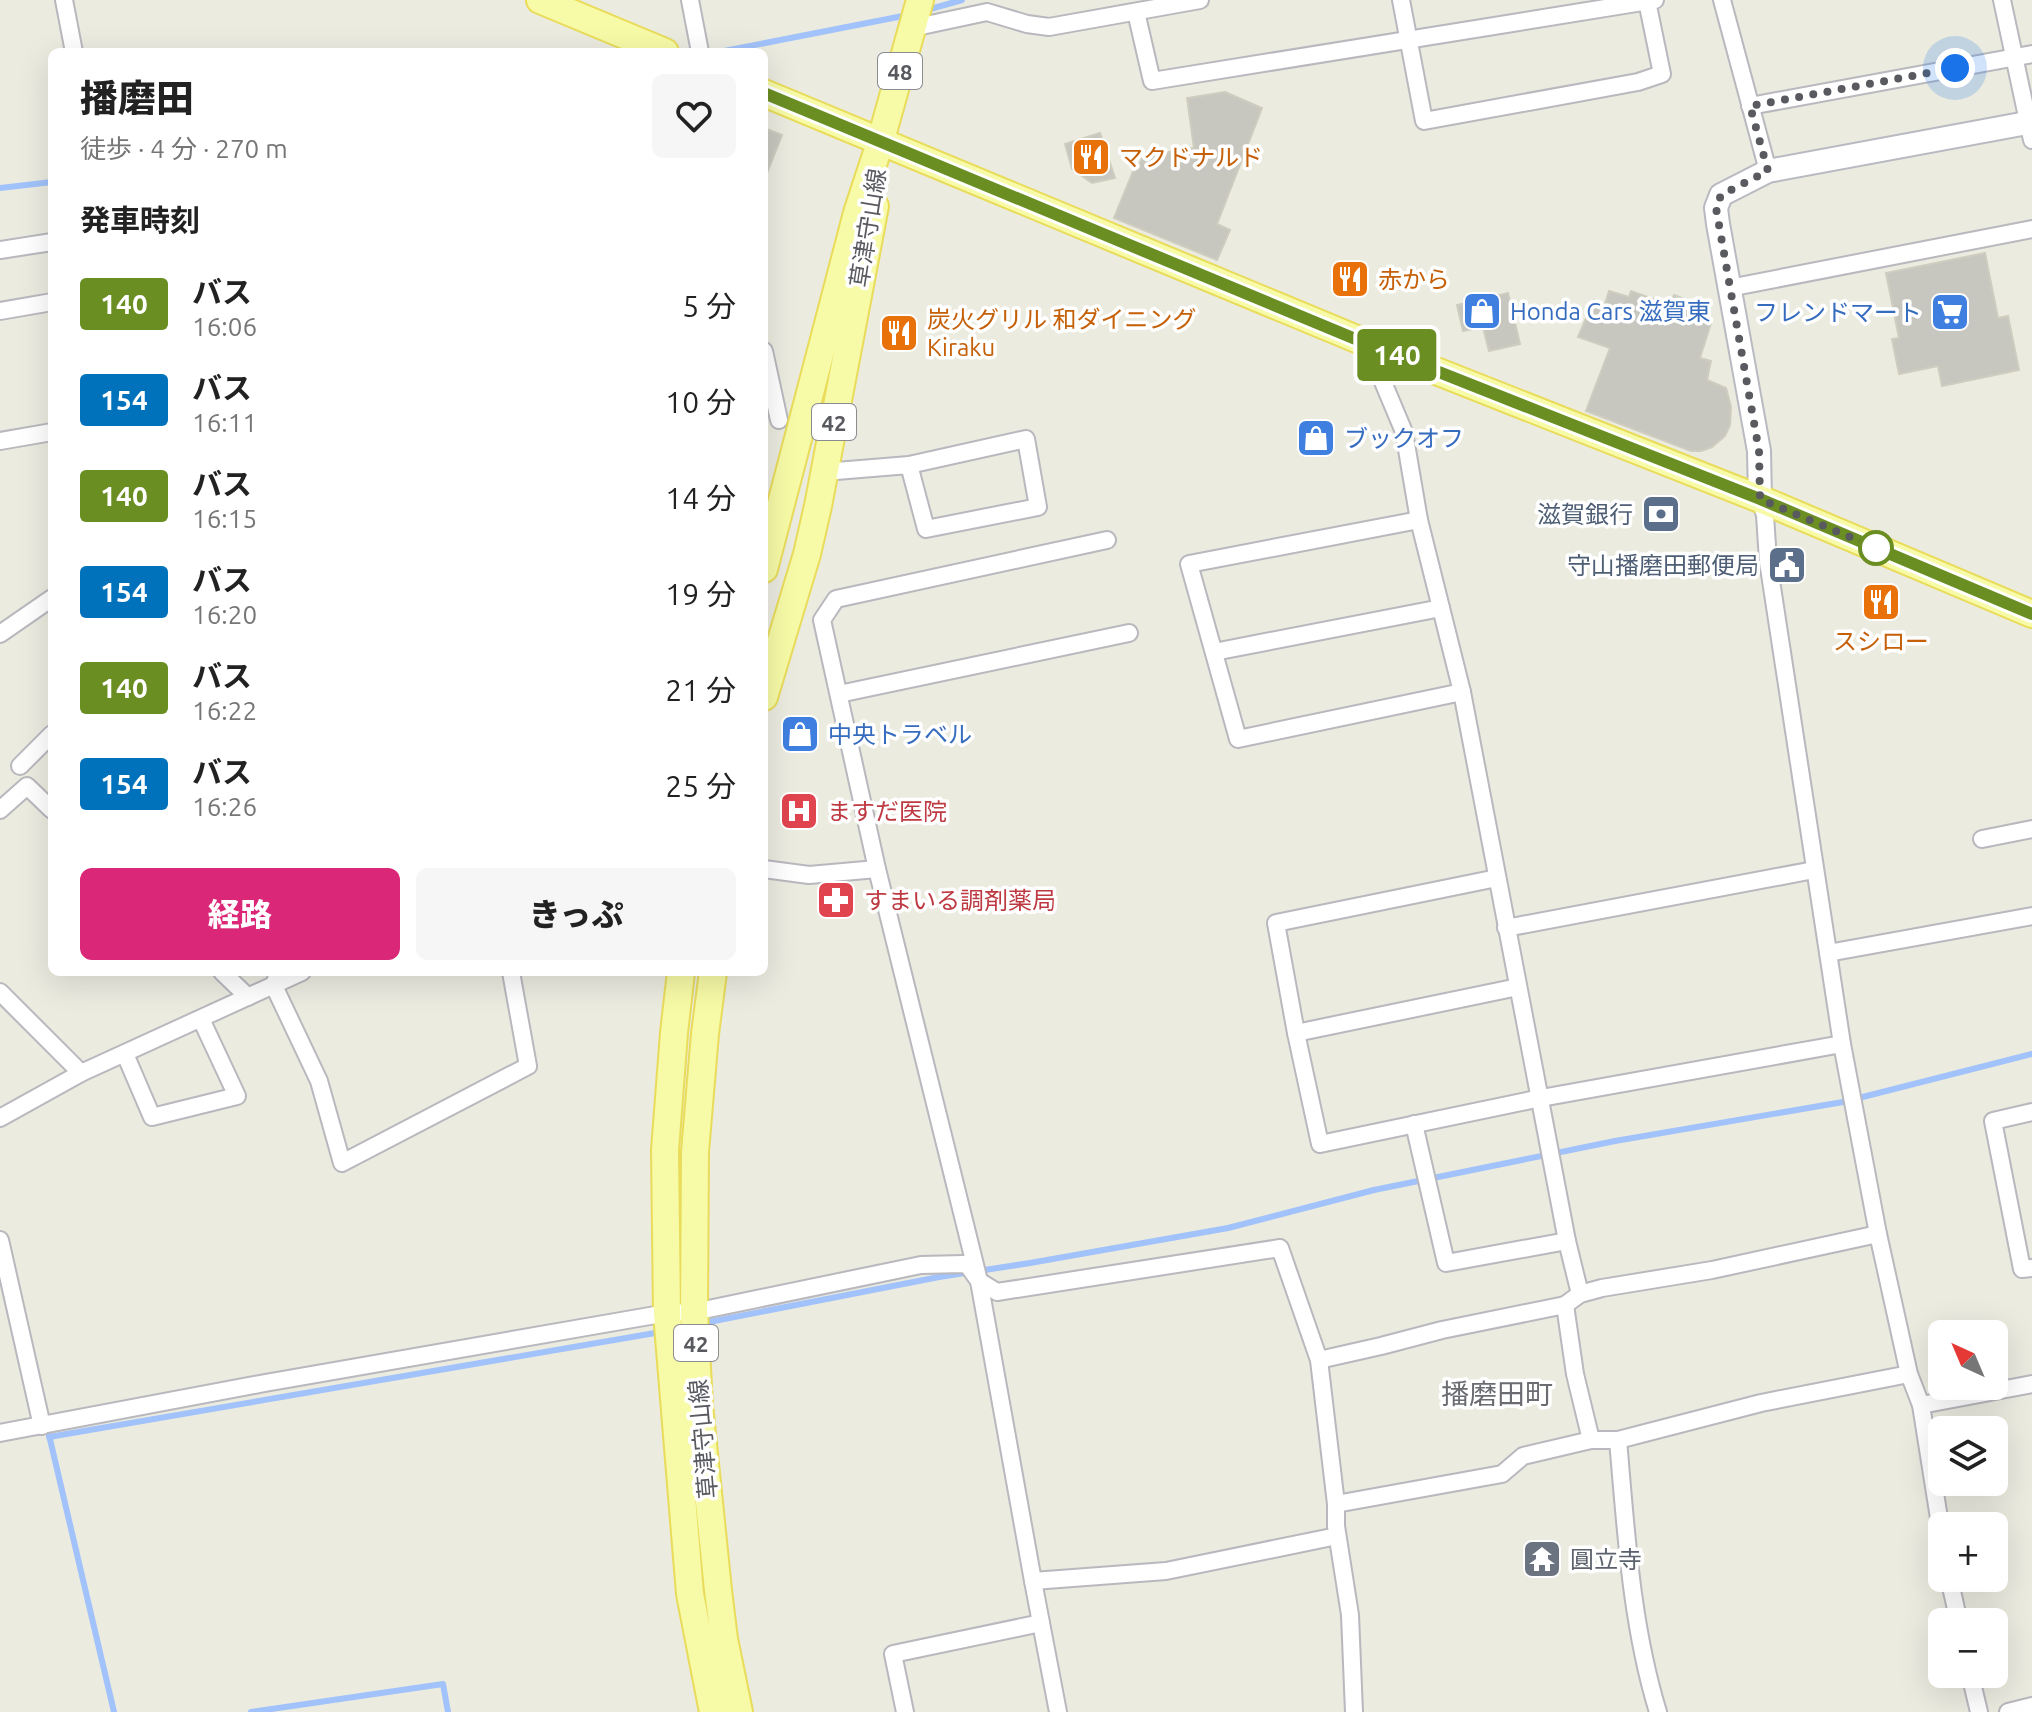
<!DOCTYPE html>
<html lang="ja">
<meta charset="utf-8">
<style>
body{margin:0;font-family:Ubuntu,"Noto Sans JP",sans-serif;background:#f6f6f6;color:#222;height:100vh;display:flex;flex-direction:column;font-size:30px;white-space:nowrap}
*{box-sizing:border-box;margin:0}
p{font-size:26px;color:#767676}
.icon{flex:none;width:44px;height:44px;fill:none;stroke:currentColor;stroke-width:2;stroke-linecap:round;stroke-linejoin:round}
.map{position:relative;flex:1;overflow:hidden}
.sheet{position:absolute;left:48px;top:48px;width:720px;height:928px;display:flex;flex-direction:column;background:#fff;border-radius:12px;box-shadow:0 8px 32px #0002}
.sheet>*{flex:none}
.badge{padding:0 16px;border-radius:6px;font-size:28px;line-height:52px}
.needle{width:52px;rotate:316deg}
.buttons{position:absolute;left:1928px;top:1320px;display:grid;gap:16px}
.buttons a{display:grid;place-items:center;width:80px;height:80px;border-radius:12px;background:#fff;box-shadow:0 8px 32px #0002;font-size:40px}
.you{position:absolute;width:40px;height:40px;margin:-20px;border:6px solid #fff;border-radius:50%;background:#1a73e8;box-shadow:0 0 0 12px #1a73e833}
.map>.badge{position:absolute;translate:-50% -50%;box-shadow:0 0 0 4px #fff}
h2{padding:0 32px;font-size:30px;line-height:72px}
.round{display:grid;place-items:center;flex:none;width:84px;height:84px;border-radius:12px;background:#f6f6f6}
.headline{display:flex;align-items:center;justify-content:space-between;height:136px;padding:0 32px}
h1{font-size:38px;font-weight:800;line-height:60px}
.primary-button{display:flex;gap:16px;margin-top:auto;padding:16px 32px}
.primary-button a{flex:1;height:92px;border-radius:12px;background:#db2777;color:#fff;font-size:32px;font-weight:800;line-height:92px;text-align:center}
.primary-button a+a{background:#f6f6f6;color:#222}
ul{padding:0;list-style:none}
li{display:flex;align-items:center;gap:24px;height:96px;padding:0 32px}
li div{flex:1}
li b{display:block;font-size:30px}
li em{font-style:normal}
li .badge{min-width:88px;font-weight:700;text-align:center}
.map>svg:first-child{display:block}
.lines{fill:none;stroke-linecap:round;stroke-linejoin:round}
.stream{stroke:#a1c2fa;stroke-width:6}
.building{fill:#c8c7bf;stroke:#cfcdbf;stroke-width:2}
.street-casing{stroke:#b8b8be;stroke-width:20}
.secondary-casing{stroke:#b9bac1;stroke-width:26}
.primary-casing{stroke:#e9dc5b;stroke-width:30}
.street{stroke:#fff;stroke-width:16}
.secondary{stroke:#fff;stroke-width:22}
.primary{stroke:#f7faa6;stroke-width:26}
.line-casing{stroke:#fff;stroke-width:18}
.line{stroke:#6b8e23;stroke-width:12}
.walk{stroke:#595a60;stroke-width:8;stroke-dasharray:0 14.4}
.stop-dot{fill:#fff;stroke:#6b8e23;stroke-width:4}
.labels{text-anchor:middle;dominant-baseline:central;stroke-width:7;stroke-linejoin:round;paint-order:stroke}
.shield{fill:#fff;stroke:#8b8c90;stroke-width:2}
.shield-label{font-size:22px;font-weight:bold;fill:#595a60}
.food-label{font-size:24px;fill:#c56008;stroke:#fff;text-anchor:start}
.street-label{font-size:24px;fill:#595a60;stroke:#fff}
.shop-label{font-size:24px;fill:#366cbe;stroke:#fff;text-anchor:start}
.service-label{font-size:24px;fill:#4e5e75;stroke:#fff;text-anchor:end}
.health-label{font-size:24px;fill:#be3a42;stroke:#fff;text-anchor:start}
.worship-label{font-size:24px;fill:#5b616d;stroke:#fff;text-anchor:start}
.quarter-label{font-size:28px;fill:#6a6c72;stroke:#fff}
</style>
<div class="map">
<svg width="2032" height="1712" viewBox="0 0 2032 1712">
<rect width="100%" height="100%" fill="#ebebe0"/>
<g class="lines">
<g class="stream">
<polyline points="923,11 962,0"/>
<polyline points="719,52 908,15"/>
<polyline points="0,188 52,182"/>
<polyline points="699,1324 939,1277 1030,1263 1228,1228 1374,1190 1615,1141 1843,1102 2032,1054"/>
<polyline points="49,1435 114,1712"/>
<polyline points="49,1437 661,1332"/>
<polyline points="251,1712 443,1684 448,1712"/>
</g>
</g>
<g class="building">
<polygon points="1225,92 1262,108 1217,224 1230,230 1217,260 1114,218 1134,169 1137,170 1143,156 1194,148 1187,98"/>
<polygon points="764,128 782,135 765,178 764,178"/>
<polygon points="1100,133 1115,178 1092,183 1072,169 1065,144"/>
<polygon points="1985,253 1998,318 2008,316 2019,370 1942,386 1938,366 1899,374 1892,339 1899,338 1886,273"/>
<polygon points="1609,291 1629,297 1631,291 1670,305 1674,295 1702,305 1697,317 1711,323 1700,358 1711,361 1707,380 1726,388 1731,407 1730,425 1725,436 1712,447 1701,451 1691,451 1586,411 1610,348 1578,337 1594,300 1605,304"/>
<polygon points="1508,293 1520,344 1489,351 1483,327 1463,331 1457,305"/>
</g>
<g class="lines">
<g class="street-casing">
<g id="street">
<polyline points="64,0 74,52"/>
<polyline points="690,0 700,52"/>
<polyline points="1401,0 1424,121 1638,82 1662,74 1647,1"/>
<polyline points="1722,0 1768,171"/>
<polyline points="2002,0 2032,140"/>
<polyline points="1136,12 1152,81 1655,0"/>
<polyline points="912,28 987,12 1027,24 1049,27 1200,0"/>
<polyline points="1750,106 2032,54"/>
<polyline points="0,250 52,242"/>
<polyline points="1729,288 2032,229"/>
<polyline points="0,311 52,302"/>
<polyline points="1383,350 1383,382 1404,432 1419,520 1462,692 1567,1241 1580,1294"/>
<polyline points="764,351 779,420"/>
<polyline points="0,441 52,432"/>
<polyline points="824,472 909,465 1026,439 1038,507 926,529 909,465"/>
<polyline points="1760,499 1765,515 1768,561 1842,1044 1878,1234 1909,1374 1921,1405 1942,1537"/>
<polyline points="1419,520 1189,564 1238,739 1462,692"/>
<polyline points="0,634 52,598"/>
<polyline points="1214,652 1441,608"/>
<polyline points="839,694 1129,633"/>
<polyline points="20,766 52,734"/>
<polyline points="0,810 27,786 52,810"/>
<polyline points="1982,839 2032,829"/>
<polyline points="764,869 809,875 877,869"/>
<polyline points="1497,878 1276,923 1296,1033 1320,1144 1541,1098 1842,1044"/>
<polyline points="1506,928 1814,870"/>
<polyline points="1828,953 2032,916"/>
<polyline points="222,972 248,997"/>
<polyline points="278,972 274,986 319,1081 342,1163 528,1066 511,972"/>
<polyline points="0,992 81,1073"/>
<polyline points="1296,1033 1518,987"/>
<polyline points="125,1054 152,1117 237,1096 201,1019"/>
<polyline points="2032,1112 1993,1121 2022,1269 2032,1268"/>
<polyline points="0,1118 81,1073 302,972"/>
<polyline points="1414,1124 1446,1263 1567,1241"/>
<polyline points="0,1240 42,1426"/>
<polyline points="1565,1305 1575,1374 1591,1440 1618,1440 1761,1403 1909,1374"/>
<polyline points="1319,1360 1381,1346 1442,1330 1565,1305 1580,1294 1602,1288 1712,1270 1878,1234"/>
<polyline points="1921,1405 2032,1384"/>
<polyline points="0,1433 265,1383 667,1313 694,1312 921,1265 964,1264 969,1267 979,1281 997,1292 1280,1248 1319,1360 1336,1504 1336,1526 1350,1615 1354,1712"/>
<path d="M 1618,1440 C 1626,1531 1631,1624 1658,1712"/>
<polyline points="1336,1504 1502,1474 1523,1456 1591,1440"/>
<polyline points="1949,1578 1959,1622"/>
<polyline points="1033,1581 1166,1571 1337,1536"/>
<polyline points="1970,1674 1979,1712"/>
<polyline points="905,1712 893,1654 1041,1623"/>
<polyline points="1058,1712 1033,1581 979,1281 877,869 822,620 836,599 1107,540"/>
<polyline points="2008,1712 2032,1706"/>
</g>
</g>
<g class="secondary-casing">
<polyline id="secondary" points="1760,499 1759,451 1718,224 1716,208 1721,195 1768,171 2032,122"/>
</g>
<g class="primary-casing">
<g id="primary">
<polyline points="540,0 665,52"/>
<polyline points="764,93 1383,350 1760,499 2032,614"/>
<polyline points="764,569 857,213 880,143 920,0"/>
<polyline points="764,697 807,554 818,506 875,206"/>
<polyline points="681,972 674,1033 665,1150 667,1313 690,1594 713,1712"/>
<polyline points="713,972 705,1034 695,1152 694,1312 699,1405 718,1590 724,1639 739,1712"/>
</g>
</g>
<use href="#street" class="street"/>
<use href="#secondary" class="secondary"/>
<use href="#primary" class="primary"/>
</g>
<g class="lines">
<g class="line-casing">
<polyline id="line" points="764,93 1353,338 1760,499 2032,614"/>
</g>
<use href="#line" class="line"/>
<polyline class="walk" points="1876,548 1760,499 1759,451 1716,208 1721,195 1768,171 1750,106 1955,68"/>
</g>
<defs>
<g id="restaurant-square" transform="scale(2)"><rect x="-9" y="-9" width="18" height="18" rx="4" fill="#e8710a" stroke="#fff"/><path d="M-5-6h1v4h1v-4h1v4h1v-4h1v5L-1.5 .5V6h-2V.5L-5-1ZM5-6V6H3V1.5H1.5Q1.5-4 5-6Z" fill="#fff"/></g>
<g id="shop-square" transform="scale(2)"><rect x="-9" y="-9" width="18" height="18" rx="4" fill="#3f7fe0" stroke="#fff"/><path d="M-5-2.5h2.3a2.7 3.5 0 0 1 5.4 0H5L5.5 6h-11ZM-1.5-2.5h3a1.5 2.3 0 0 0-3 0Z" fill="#fff"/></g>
<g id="supermarket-square" transform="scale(2)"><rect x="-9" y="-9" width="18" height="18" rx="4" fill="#3f7fe0" stroke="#fff"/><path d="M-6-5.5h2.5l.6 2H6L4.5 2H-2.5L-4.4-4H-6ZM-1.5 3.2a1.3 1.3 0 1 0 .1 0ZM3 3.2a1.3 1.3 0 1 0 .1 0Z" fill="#fff"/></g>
<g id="bank-square" transform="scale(2)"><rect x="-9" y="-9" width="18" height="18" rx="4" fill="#5c6f8a" stroke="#fff"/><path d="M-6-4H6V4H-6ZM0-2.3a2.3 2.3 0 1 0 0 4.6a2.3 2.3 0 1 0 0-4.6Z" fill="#fff"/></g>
<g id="civic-square" transform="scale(2)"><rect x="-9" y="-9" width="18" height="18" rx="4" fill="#5c6f8a" stroke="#fff"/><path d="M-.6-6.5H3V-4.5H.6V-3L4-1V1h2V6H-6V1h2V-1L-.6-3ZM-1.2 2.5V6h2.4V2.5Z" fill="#fff"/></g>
<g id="hospital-square" transform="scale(2)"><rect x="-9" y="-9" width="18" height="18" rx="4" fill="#e0444e" stroke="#fff"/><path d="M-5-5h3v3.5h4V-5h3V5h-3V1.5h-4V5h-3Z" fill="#fff"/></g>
<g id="pharmacy-square" transform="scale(2)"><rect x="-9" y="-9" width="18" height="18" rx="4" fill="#e0444e" stroke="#fff"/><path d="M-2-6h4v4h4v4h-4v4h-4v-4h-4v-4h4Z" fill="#fff"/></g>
<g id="temple-square" transform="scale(2)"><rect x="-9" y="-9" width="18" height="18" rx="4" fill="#6b7280" stroke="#fff"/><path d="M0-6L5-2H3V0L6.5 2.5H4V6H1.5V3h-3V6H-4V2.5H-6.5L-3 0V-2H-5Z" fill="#fff"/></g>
</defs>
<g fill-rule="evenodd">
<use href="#restaurant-square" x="1091" y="157"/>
<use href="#restaurant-square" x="1350" y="279"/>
<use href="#shop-square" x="1482" y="311"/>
<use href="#supermarket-square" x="1950" y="312"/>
<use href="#restaurant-square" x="899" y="333"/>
<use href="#shop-square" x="1316" y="438"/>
<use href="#bank-square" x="1661" y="514"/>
<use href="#civic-square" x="1787" y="565"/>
<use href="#restaurant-square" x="1881" y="602"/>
<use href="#shop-square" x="800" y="734"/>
<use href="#hospital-square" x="799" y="811"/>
<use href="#pharmacy-square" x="836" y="900"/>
<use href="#temple-square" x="1542" y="1559"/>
</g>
<circle class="stop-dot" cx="1876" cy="548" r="16"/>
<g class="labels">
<g class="shield">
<rect x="878" y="53" width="44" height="36" rx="6"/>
<rect x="812" y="404" width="44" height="36" rx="6"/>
<rect x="674" y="1325" width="44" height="36" rx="6"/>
</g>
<g class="shield-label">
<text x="900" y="71">48</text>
<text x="834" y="422">42</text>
<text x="696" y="1343">42</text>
</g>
<g class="food-label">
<text x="1119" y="157">マクドナルド</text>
<text x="1378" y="279">赤から</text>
<text x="927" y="319">炭火グリル 和ダイニング<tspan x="927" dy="28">Kiraku</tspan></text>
<text x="1881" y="641" text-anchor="middle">スシロー</text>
</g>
<g class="street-label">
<text transform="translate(868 228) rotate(-81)">草津守山線</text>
<text transform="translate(703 1439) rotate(-95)">草津守山線</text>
</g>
<g class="shop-label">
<text x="1510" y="311">Honda Cars 滋賀東</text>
<text x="1922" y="312" text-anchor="end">フレンドマート</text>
<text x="1344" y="438">ブックオフ</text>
<text x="828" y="734">中央トラベル</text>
</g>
<g class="service-label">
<text x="1633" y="514">滋賀銀行</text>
<text x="1759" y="565">守山播磨田郵便局</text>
</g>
<g class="health-label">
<text x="827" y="811">ますだ医院</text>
<text x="864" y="900">すまいる調剤薬局</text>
</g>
<g class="worship-label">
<text x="1570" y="1559">圓立寺</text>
</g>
<g class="quarter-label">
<text x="1497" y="1393">播磨田町</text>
</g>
</g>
</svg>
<div class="buttons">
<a><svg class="needle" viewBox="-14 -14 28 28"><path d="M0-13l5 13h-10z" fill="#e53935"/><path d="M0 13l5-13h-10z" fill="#767676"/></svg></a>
<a><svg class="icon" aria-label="layers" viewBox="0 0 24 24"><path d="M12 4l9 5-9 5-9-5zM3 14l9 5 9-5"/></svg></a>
<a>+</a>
<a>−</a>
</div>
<div class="you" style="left:1955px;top:68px"></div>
<b class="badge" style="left:1397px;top:355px;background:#6b8e23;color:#fff">140</b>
<section class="sheet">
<div class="headline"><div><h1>播磨田</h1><p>徒歩 · 4 分 · 270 m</p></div><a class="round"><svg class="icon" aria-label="heart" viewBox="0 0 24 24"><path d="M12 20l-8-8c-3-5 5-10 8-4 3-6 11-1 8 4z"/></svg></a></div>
<h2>発車時刻</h2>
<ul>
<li><span class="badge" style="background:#6b8e23;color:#fff">140</span><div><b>バス</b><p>16:06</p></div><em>5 分</em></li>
<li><span class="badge" style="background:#0072bc;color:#fff">154</span><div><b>バス</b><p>16:11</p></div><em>10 分</em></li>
<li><span class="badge" style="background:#6b8e23;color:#fff">140</span><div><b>バス</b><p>16:15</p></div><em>14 分</em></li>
<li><span class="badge" style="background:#0072bc;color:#fff">154</span><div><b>バス</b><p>16:20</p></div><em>19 分</em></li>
<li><span class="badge" style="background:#6b8e23;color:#fff">140</span><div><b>バス</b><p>16:22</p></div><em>21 分</em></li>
<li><span class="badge" style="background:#0072bc;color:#fff">154</span><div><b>バス</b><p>16:26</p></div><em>25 分</em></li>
</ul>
<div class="primary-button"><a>経路</a><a>きっぷ</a></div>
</section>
</div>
